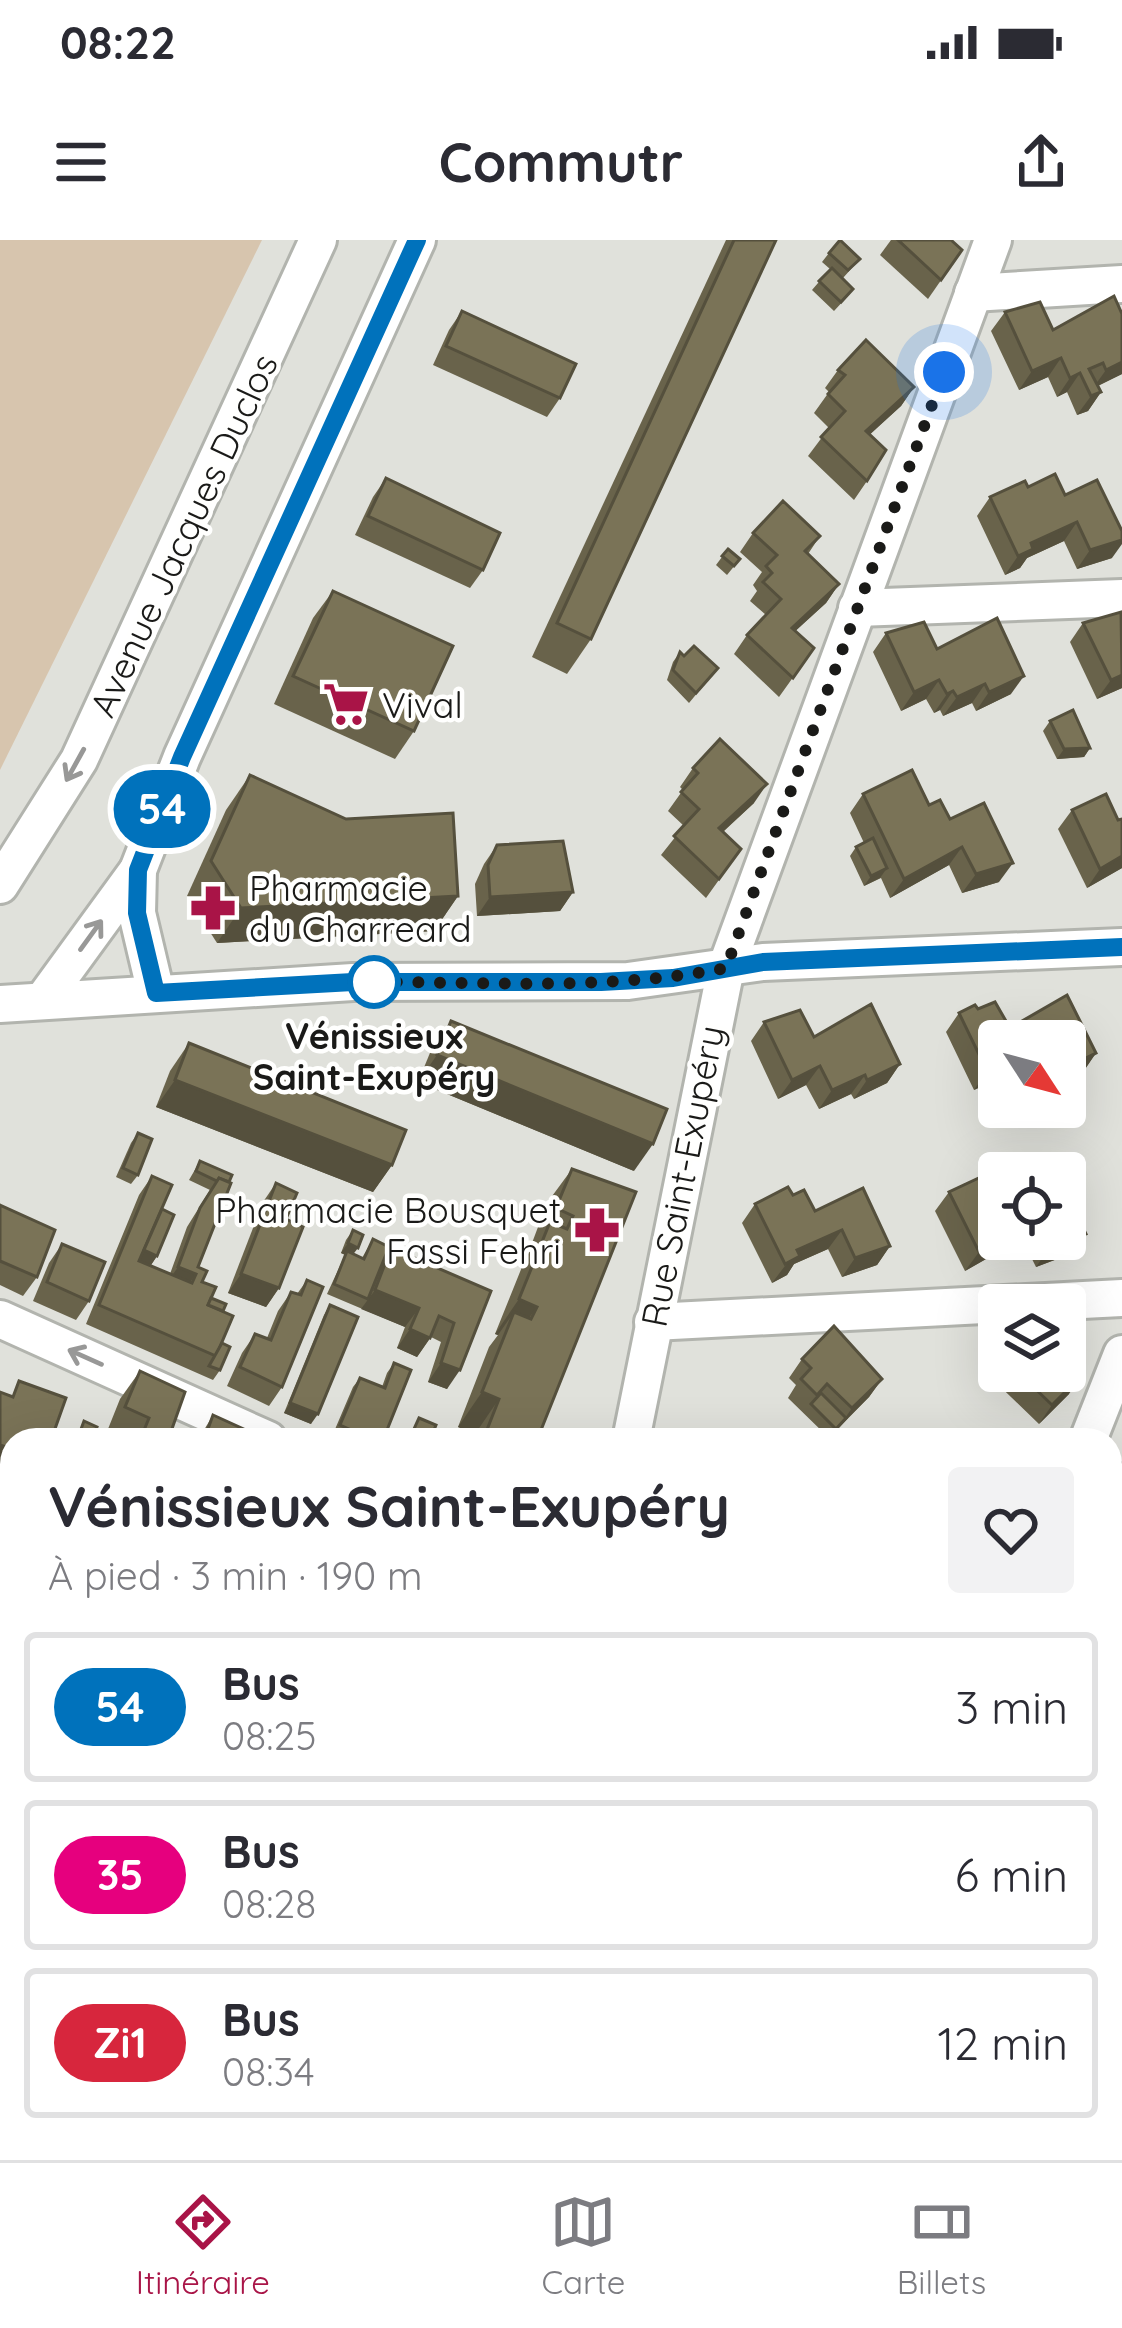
<!DOCTYPE html>
<html lang="fr">
<meta charset="utf-8">
<style>
body{margin:0;font-family:Quicksand,sans-serif;background:#f2f2f3;color:#2b2b33;height:100vh;display:flex;flex-direction:column;font-size:45px;white-space:nowrap}
*{box-sizing:border-box;margin:0}
p{font-size:39px;color:#7c7c81}
.icon{flex:none;width:66px;height:66px;fill:none;stroke:currentColor;stroke-width:2;stroke-linecap:round;stroke-linejoin:round}
.map{position:relative;flex:1;overflow:hidden}
.sheet{position:absolute;left:0px;top:1188px;width:1122px;height:732px;display:flex;flex-direction:column;background:#fff;border-radius:36px 36px 0 0;box-shadow:0 12px 48px #0002}
.sheet>*{flex:none}
.badge{padding:0 24px;border-radius:39px;font-size:42px;line-height:78px}
.needle{width:78px;rotate:126deg}
.buttons{position:absolute;left:978px;top:780px;display:grid;gap:24px}
.buttons a{display:grid;place-items:center;width:108px;height:108px;border-radius:12px;background:#fff;box-shadow:0 12px 48px #0002;font-size:60px}
.you{position:absolute;width:60px;height:60px;margin:-30px;border:9px solid #fff;border-radius:50%;background:#1a73e8;box-shadow:0 0 0 18px #1a73e833}
.map>.badge{position:absolute;translate:-50% -50%;box-shadow:0 0 0 6px #fff}
.round{display:grid;place-items:center;flex:none;width:126px;height:126px;border-radius:12px;background:#f2f2f3}
.summary{display:flex;align-items:center;justify-content:space-between;height:204px;padding:0 48px}
h1{font-size:57px;font-weight:700;line-height:90px}
ul{padding:0;list-style:none}
li{display:flex;align-items:center;gap:36px;height:150px;margin:0 24px 18px;padding:0 24px;border:6px solid #e1e1e2;border-radius:12px}
li div{flex:1}
li b{display:block;font-size:45px}
li em{font-style:normal}
li .badge{min-width:132px;font-weight:700;text-align:center}
.status{display:flex;justify-content:space-between;align-items:center;height:84px;padding:0 60px;background:#fff;direction:ltr}
.status svg{height:33px;fill:currentColor}
header{display:flex;justify-content:space-between;align-items:center;height:156px;padding:0 48px;background:#fff;font-size:54px;font-weight:700}
.tabs{display:flex;justify-content:space-around;align-items:center;height:168px;border-top:3px solid #e1e1e2;background:#fff;font-size:33px;color:#7c7c81}
.tabs a{display:grid;justify-items:center;gap:6px}
.tabs .active{color:#a91447}
.map>svg:first-child{display:block}
.green{fill:#d7c5ae}
.lines{fill:none;stroke-linecap:round;stroke-linejoin:round}
.minor-casing{stroke:#b2b4ae;stroke-width:42}
.minor{stroke:#fff;stroke-width:36}
.wall{fill:#69634b}
.shaded-wall{fill:#55503d}
.building{fill:#7a7357;stroke:#55503d;stroke-width:3}
.oneway{stroke:#989897}
.line-casing{stroke:#fff;stroke-width:27}
.line{stroke:#0072bc;stroke-width:18}
.walk{stroke:#1a1a18;stroke-width:12;stroke-dasharray:0 21.6}
.stop-dot{fill:#fff;stroke:#0072bc;stroke-width:6}
.labels{text-anchor:middle;dominant-baseline:central;stroke-width:9;stroke-linejoin:round;paint-order:stroke}
.street-label{font-size:36px;fill:#1a1a18;stroke:#fffffe}
.poi-label{font-size:36px;fill:#1a1a18;stroke:#fffffe;text-anchor:start}
.stop-label{font-size:36px;font-weight:bold;fill:#1a1a18;stroke:#fffffe}
</style>
<div class="status"><b>08:22</b><svg viewBox="0 0 49 12"><path d="M0 12V9h3v3zM5 12V6h3v6zM10 12V3h3v9zM15 12V0h3v12zM26 1h20v11H26zM47 4h2v5h-2z"/></svg></div>
<header><svg class="icon" aria-label="menu" viewBox="0 0 24 24"><path d="M4 6h16M4 12h16M4 18h16"/></svg>Commutr<svg class="icon" aria-label="share" viewBox="0 0 24 24"><path d="M12 15V3M7 8l5-5 5 5M5 13v7h14v-7"/></svg></header>
<div class="map">
<svg width="1122" height="1920" viewBox="0 0 1122 1920">
<rect width="100%" height="100%" fill="#e0e1db"/>
<polygon class="green" points="0,0 262,0 0,530"/>
<g class="lines">
<g class="minor-casing">
<g id="minor">
<polyline points="973,53 1122,44"/>
<polyline points="857,368 1122,358"/>
<polyline points="0,645 79,520 318,0"/>
<polyline points="156,753 137,673 138,630 182,517 417,0"/>
<polyline points="44,759 138,630"/>
<polyline points="0,764 353,742 628,741 763,722 1122,707"/>
<polyline points="0,1079 268,1200"/>
<polyline points="653,1082 1122,1058"/>
<polyline points="631,1200 726,728 993,0"/>
<polyline points="1088,1200 1122,1114"/>
<polyline points="144,1920 149,1908"/>
<polyline points="375,1920 379,1908"/>
<polyline points="805,1920 809,1908"/>
</g>
</g>
<use href="#minor" class="minor"/>
</g>
<g class="wall">
<polygon points="726,0 776,0 591,399 567,434 532,417"/>
<polygon points="891,0 951,0 962,10 928,59 880,15"/>
<polygon points="829,13 860,19 843,38 846,58 834,71 812,50 830,29 822,22"/>
<polygon points="462,71 560,158 547,177 433,125 449,90"/>
<polygon points="1005,72 1053,90 1122,74 1122,134 1098,146 1101,152 1088,171 1077,175 1067,152 1057,157 1048,137 1019,150 991,91"/>
<polygon points="838,130 914,147 901,166 870,194 867,241 854,260 808,216 829,188 814,173 829,152 825,148"/>
<polygon points="386,238 483,330 470,348 355,295 373,257"/>
<polygon points="1028,247 1065,255 1112,318 1077,329 1064,301 1027,318 1020,328 1005,335 977,276 990,257"/>
<polygon points="753,293 820,296 808,314 839,344 826,363 795,391 814,408 779,457 734,414 747,395 766,375 750,361 757,351 753,345 762,332 740,312"/>
<polygon points="728,309 740,319 727,335 716,325"/>
<polygon points="333,351 414,491 395,519 274,464 313,378"/>
<polygon points="1083,383 1122,448 1097,459 1070,402"/>
<polygon points="886,393 937,409 1011,454 976,471 972,463 943,476 940,470 934,473 926,459 901,471 873,412"/>
<polygon points="680,412 684,416 718,428 689,463 667,440 673,422"/>
<polygon points="1050,481 1090,508 1084,517 1057,519 1043,491"/>
<polygon points="693,528 754,563 723,592 741,609 706,658 661,615 684,586 668,571 683,550 680,547"/>
<polygon points="250,535 458,656 434,691 217,703 187,656 226,570"/>
<polygon points="863,554 929,565 950,579 999,642 962,653 949,625 890,658 881,638 864,646 850,616 856,607 864,603 850,573"/>
<polygon points="1072,570 1118,580 1122,628 1087,648 1058,589"/>
<polygon points="497,605 573,652 560,671 477,676 475,644 484,624"/>
<polygon points="978,769 1010,788 1096,813 1083,832 999,801 999,838 974,850 946,792 959,773"/>
<polygon points="451,781 634,931 418,842 432,808"/>
<polygon points="764,782 814,797 900,824 887,843 854,859 851,854 819,869 806,845 778,859 751,801"/>
<polygon points="189,803 392,925 373,952 156,867 170,831"/>
<polygon points="138,893 138,935 131,944 116,937 131,903"/>
<polygon points="200,921 232,935 198,1027 202,1042 211,1058 223,1071 220,1130 213,1140 86,1084 139,955 152,936 162,969 157,1016 151,1025 170,1034 187,987 210,950 189,940"/>
<polygon points="572,929 636,952 537,1200 473,1200 475,1194 458,1187 489,1107 498,1095 495,1094 526,1017 535,1004 532,1003 547,963"/>
<polygon points="276,943 279,1048 266,1067 228,1053 263,962"/>
<polygon points="986,944 999,999 1021,999 965,1031 935,971 949,952"/>
<polygon points="793,955 815,971 890,1006 877,1025 842,1037 828,1009 794,1024 787,1035 772,1043 742,983 755,964"/>
<polygon points="0,965 37,1037 23,1056 0,1045"/>
<polygon points="353,990 354,1014 362,1018 373,999 386,1016 391,1008 491,1051 447,1149 428,1142 441,1102 431,1097 417,1117 397,1108 405,1087 327,1054 345,1015 341,1013 346,1000"/>
<polygon points="1022,999 1065,999 1073,1013 1036,1027"/>
<polygon points="62,1004 89,1061 76,1080 33,1061 49,1023"/>
<polygon points="307,1040 282,1147 269,1166 227,1146 242,1113 255,1094 267,1098 278,1071 291,1052 297,1054"/>
<polygon points="330,1065 311,1184 284,1173 324,1075"/>
<polygon points="999,1108 999,1131 1065,1131 1069,1154 1039,1184 983,1130"/>
<polygon points="802,1119 882,1139 869,1157 829,1198 788,1158 796,1145 789,1138"/>
<polygon points="394,1123 383,1200 346,1200 333,1194 353,1147 360,1138 382,1147 387,1133"/>
<polygon points="140,1131 168,1200 118,1200 106,1194 120,1159"/>
<polygon points="213,1175 268,1200 198,1200"/>
<polygon points="1122,1223 1122,1282 1110,1270 1110,1235"/>
<polygon points="447,1908 491,1908 479,1920 460,1920"/>
<polygon points="689,1908 770,1908 762,1920 701,1920"/>
</g>
<g class="shaded-wall">
<polygon points="1061,118 1048,137 1019,150 1032,131"/>
<polygon points="1122,122 1122,134 1093,148 1106,130"/>
<polygon points="1080,133 1067,152 1057,157 1070,138"/>
<polygon points="914,147 901,166 853,210 866,191"/>
<polygon points="1101,152 1088,171 1077,175 1091,156"/>
<polygon points="1077,282 1064,301 1027,318 1020,328 1005,335 1018,316 1031,303"/>
<polygon points="1122,300 1122,304 1112,318 1077,329 1090,310"/>
<polygon points="839,344 826,363 778,407 792,388"/>
<polygon points="1122,435 1122,448 1097,459 1111,440"/>
<polygon points="1024,436 1011,454 976,471 989,452"/>
<polygon points="939,440 926,459 901,471 914,452"/>
<polygon points="985,444 972,463 943,476 957,457"/>
<polygon points="953,451 940,470 934,473 947,454"/>
<polygon points="1090,508 1084,517 1057,519 1064,509"/>
<polygon points="767,544 754,563 706,607 719,588"/>
<polygon points="962,607 949,625 890,658 904,639"/>
<polygon points="1122,616 1122,628 1087,648 1100,629"/>
<polygon points="1013,623 999,642 962,653 976,634"/>
<polygon points="887,628 880,638 864,646 871,636"/>
<polygon points="573,652 560,671 477,676 490,657"/>
<polygon points="458,656 434,691 217,703 241,668"/>
<polygon points="1096,813 1083,832 1065,841 1065,828"/>
<polygon points="437,815 653,904 634,931 418,842"/>
<polygon points="900,824 887,843 854,859 867,840"/>
<polygon points="999,825 999,838 974,850 987,831"/>
<polygon points="820,826 806,845 778,859 792,840"/>
<polygon points="865,835 851,854 819,869 832,850"/>
<polygon points="175,840 392,925 373,952 156,867"/>
<polygon points="842,990 828,1009 794,1024 787,1035 772,1043 797,1010"/>
<polygon points="1086,994 1073,1013 1036,1027 1049,1008"/>
<polygon points="1001,999 1021,999 965,1031 979,1012"/>
<polygon points="348,1003 358,1008 351,1017 341,1013"/>
<polygon points="890,1006 877,1025 842,1037 855,1018"/>
<polygon points="142,1009 157,1016 151,1025 135,1019"/>
<polygon points="178,1027 196,1034 182,1053 165,1046"/>
<polygon points="241,1034 279,1048 266,1067 228,1053"/>
<polygon points="375,1050 419,1068 405,1087 361,1069"/>
<polygon points="519,1059 537,1067 512,1101 514,1072 498,1095 495,1094"/>
<polygon points="410,1089 430,1098 417,1117 397,1108"/>
<polygon points="441,1123 460,1130 447,1149 428,1142"/>
<polygon points="1082,1135 1069,1154 1039,1184 1052,1165"/>
<polygon points="882,1139 869,1157 839,1187 852,1168"/>
<polygon points="482,1152 499,1159 475,1194 458,1187"/>
<polygon points="290,1163 318,1174 311,1184 284,1173"/>
<polygon points="0,1205 12,1209 12,1233 0,1228"/>
<polygon points="0,1662 12,1667 12,1701 0,1697"/>
<polygon points="0,1841 12,1845 12,1889 0,1885"/>
<polygon points="64,1908 101,1908 94,1919"/>
<polygon points="486,1908 491,1908 479,1920 477,1920"/>
</g>
<g class="building">
<polygon points="734,0 776,0 591,399 557,383"/>
<polygon points="840,0 860,19 848,30 829,13"/>
<polygon points="898,0 951,0 962,10 941,40"/>
<polygon points="832,28 853,49 841,62 819,41"/>
<polygon points="1114,56 1122,74 1122,122 1106,130 1103,123 1089,129 1101,152 1091,156 1080,133 1070,138 1061,118 1032,131 1005,72 1040,62 1053,90"/>
<polygon points="462,71 576,124 560,158 446,106"/>
<polygon points="866,100 914,147 866,191 886,210 867,241 821,197 845,171 828,154 845,135 838,130"/>
<polygon points="1055,234 1065,255 1097,240 1122,291 1122,300 1090,310 1077,282 1031,303 1033,309 1018,316 990,257 1025,241 1028,247"/>
<polygon points="386,238 500,293 483,330 368,276"/>
<polygon points="783,261 820,296 805,311 839,344 792,388 814,408 793,438 747,395 781,359 763,342 772,333 766,326 777,315 753,293"/>
<polygon points="728,309 740,319 734,326 722,316"/>
<polygon points="333,351 453,406 414,491 293,436"/>
<polygon points="1121,372 1122,435 1111,440 1083,383"/>
<polygon points="997,378 1024,436 989,452 985,444 957,457 953,451 947,454 939,440 914,452 886,393 924,382 937,409"/>
<polygon points="694,406 718,428 696,453 673,430 680,412 684,416"/>
<polygon points="1073,470 1090,508 1064,509 1050,481"/>
<polygon points="720,499 767,544 719,588 741,609 719,639 674,596 699,569 681,552 698,533 693,528"/>
<polygon points="912,530 929,565 940,560 950,579 984,563 1013,623 976,634 962,607 904,639 863,554"/>
<polygon points="250,535 346,579 453,573 458,656 241,668 211,621"/>
<polygon points="1106,554 1118,580 1122,579 1122,616 1100,629 1072,570"/>
<polygon points="873,598 887,628 871,636 856,607"/>
<polygon points="563,601 573,652 490,657 488,625 497,605"/>
<polygon points="1067,755 1096,813 1065,828 1065,801 999,801 999,825 987,831 959,773 975,765 978,769 995,762 1010,788"/>
<polygon points="871,764 900,824 867,840 865,835 832,850 820,826 792,840 764,782 800,770 814,797"/>
<polygon points="451,781 667,869 653,904 437,815"/>
<polygon points="189,803 406,890 392,925 175,840"/>
<polygon points="138,893 152,899 138,935 123,928"/>
<polygon points="200,921 232,935 229,942 219,938 217,941 196,931"/>
<polygon points="572,929 636,952 537,1200 483,1200 499,1159 482,1152 514,1072 531,1079 537,1067 519,1059 550,982 567,989 573,976 556,968"/>
<polygon points="152,936 172,945 139,1021 192,1043 196,1034 178,1027 200,968 219,938 231,943 198,1027 207,1031 202,1042 216,1047 208,1065 233,1076 216,1116 99,1065"/>
<polygon points="983,936 986,944 998,938 999,939 999,999 1001,999 979,1012 949,952"/>
<polygon points="276,943 297,953 286,979 303,987 279,1048 241,1034"/>
<polygon points="788,947 793,955 804,950 815,971 863,948 890,1006 855,1018 842,990 797,1010 800,1016 785,1024 755,964"/>
<polygon points="1065,951 1086,994 1049,1008 1045,999 1065,999"/>
<polygon points="0,965 55,990 37,1037 0,1021"/>
<polygon points="162,969 174,975 157,1016 144,1010"/>
<polygon points="353,990 363,995 358,1008 348,1003"/>
<polygon points="373,999 389,1007 368,1059 334,1044 347,1011 364,1019"/>
<polygon points="62,1004 105,1022 89,1061 47,1042"/>
<polygon points="391,1008 491,1051 460,1130 441,1123 454,1083 439,1076 430,1098 410,1089 419,1068 375,1050"/>
<polygon points="307,1040 323,1047 282,1147 240,1127 255,1094 271,1100 291,1052 301,1055"/>
<polygon points="211,1058 226,1064 223,1071 208,1065"/>
<polygon points="330,1065 358,1077 318,1174 290,1163"/>
<polygon points="834,1086 882,1139 852,1168 827,1144 817,1155 801,1139 811,1128 802,1119"/>
<polygon points="222,1103 230,1107 220,1130 209,1126"/>
<polygon points="1065,1117 1082,1135 1052,1165 1017,1131 1065,1131"/>
<polygon points="394,1123 411,1130 383,1200 374,1200 340,1185 360,1138 385,1148"/>
<polygon points="140,1131 185,1152 168,1200 140,1200 149,1178 125,1167"/>
<polygon points="19,1141 66,1158 51,1200 12,1200 12,1209 0,1205 0,1152 13,1157"/>
<polygon points="821,1153 846,1178 836,1189 811,1164"/>
<polygon points="213,1175 268,1200 204,1200"/>
<polygon points="419,1178 436,1185 430,1200 409,1200"/>
<polygon points="84,1181 97,1187 92,1200 77,1200"/>
<polygon points="1122,1223 1122,1250 1110,1239 1110,1235"/>
<polygon points="1110,1347 1122,1359 1122,1374 1110,1387"/>
<polygon points="1110,1399 1122,1410 1122,1416 1110,1428"/>
<polygon points="2,1601 12,1605 12,1667 0,1662 0,1606"/>
<polygon points="1110,1725 1122,1737 1122,1745 1110,1775"/>
<polygon points="0,1774 12,1778 12,1845 0,1841"/>
<polygon points="722,1908 770,1908 762,1920 758,1920 751,1913 744,1920 734,1920"/>
<polygon points="849,1908 884,1908 896,1920 843,1920 842,1919"/>
</g>
<defs><path id="oneway-shaft" d="M-6 0H5M1.5-3L5.5 0L1.5 3" fill="none" stroke-width="1.6" stroke-linecap="round" stroke-linejoin="round" transform="scale(3)"/></defs>
<g class="oneway">
<use href="#oneway-shaft" transform="translate(75 525) rotate(119)"/>
<use href="#oneway-shaft" transform="translate(91 695) rotate(-54)"/>
<use href="#oneway-shaft" transform="translate(85 1117) rotate(-156)"/>
</g>
<g class="lines">
<g class="line-casing">
<polyline id="line" points="417,0 182,517 138,630 137,673 156,753 353,742 601,742 673,738 763,722 1122,707"/>
</g>
<use href="#line" class="line"/>
<path class="walk" d="M 374,742 L 353,742 C 477,741 603,752 726,728 L 944,132"/>
</g>
<defs>
<g id="supermarket-bare" transform="scale(3.6)"><path d="M-6-5.5h2.5l.6 2H6L4.5 2H-2.5L-4.4-4H-6ZM-1.5 3.2a1.3 1.3 0 1 0 .1 0ZM3 3.2a1.3 1.3 0 1 0 .1 0Z" fill="#a91447" stroke="#fffffe" stroke-width="2.5" paint-order="stroke"/></g>
<g id="pharmacy-bare" transform="scale(3.6)"><path d="M-2-6h4v4h4v4h-4v4h-4v-4h-4v-4h4Z" fill="#a91447" stroke="#fffffe" stroke-width="2.5" paint-order="stroke"/></g>
</defs>
<g fill-rule="evenodd">
<use href="#supermarket-bare" x="346" y="464"/>
<use href="#pharmacy-bare" x="213" y="668"/>
<use href="#pharmacy-bare" x="597" y="990"/>
</g>
<circle class="stop-dot" cx="374" cy="742" r="24"/>
<g class="labels">
<g class="street-label">
<text transform="translate(183 295) rotate(-65)">Avenue Jacques Duclos</text>
<text transform="translate(682 936) rotate(-79)">Rue Saint-Exupéry</text>
</g>
<g class="poi-label">
<text x="382" y="464">Vival</text>
<text x="249" y="647">Pharmacie<tspan x="249" dy="41">du Charreard</tspan></text>
<text x="561" y="969" text-anchor="end">Pharmacie Bousquet<tspan x="561" dy="41">Fassi Fehri</tspan></text>
</g>
<g class="stop-label">
<text x="374" y="795">Vénissieux<tspan x="374" dy="41">Saint-Exupéry</tspan></text>
</g>
</g>
</svg>
<div class="buttons">
<a><svg class="needle" viewBox="-14 -14 28 28"><path d="M0-13l5 13h-10z" fill="#e53935"/><path d="M0 13l5-13h-10z" fill="#7c7c81"/></svg></a>
<a><svg class="icon" aria-label="locate" viewBox="0 0 24 24"><circle cx="12" cy="12" r="6"/><path d="M12 2v4M12 18v4M2 12h4M18 12h4"/></svg></a>
<a><svg class="icon" aria-label="layers" viewBox="0 0 24 24"><path d="M12 4l9 5-9 5-9-5zM3 14l9 5 9-5"/></svg></a>
</div>
<div class="you" style="left:944px;top:132px"></div>
<b class="badge" style="left:162px;top:569px;background:#0072bc;color:#fff">54</b>
<section class="sheet">
<div class="summary"><div><h1>Vénissieux Saint-Exupéry</h1><p>À pied · 3 min · 190 m</p></div><a class="round"><svg class="icon" aria-label="heart" viewBox="0 0 24 24"><path d="M12 20l-8-8c-3-5 5-10 8-4 3-6 11-1 8 4z"/></svg></a></div>
<ul>
<li><span class="badge" style="background:#0072bc;color:#fff">54</span><div><b>Bus</b><p>08:25</p></div><em>3 min</em></li>
<li><span class="badge" style="background:#e6007e;color:#fff">35</span><div><b>Bus</b><p>08:28</p></div><em>6 min</em></li>
<li><span class="badge" style="background:#d7263d;color:#fff">Zi1</span><div><b>Bus</b><p>08:34</p></div><em>12 min</em></li>
</ul>
</section>
</div>
<nav class="tabs">
<a class="active"><svg class="icon" aria-label="directions" viewBox="0 0 24 24"><path d="M12 3l9 9-9 9-9-9zM9 14v-3h6M13 9l2 2-2 2"/></svg>Itinéraire</a>
<a><svg class="icon" aria-label="map" viewBox="0 0 24 24"><path d="M3 6l6-2 6 2 6-2v14l-6 2-6-2-6 2zM9 4v14M15 6v14"/></svg>Carte</a>
<a><svg class="icon" aria-label="tickets" viewBox="0 0 24 24"><path d="M3 7h18v10H3zM15 7v10"/></svg>Billets</a>
</nav>
